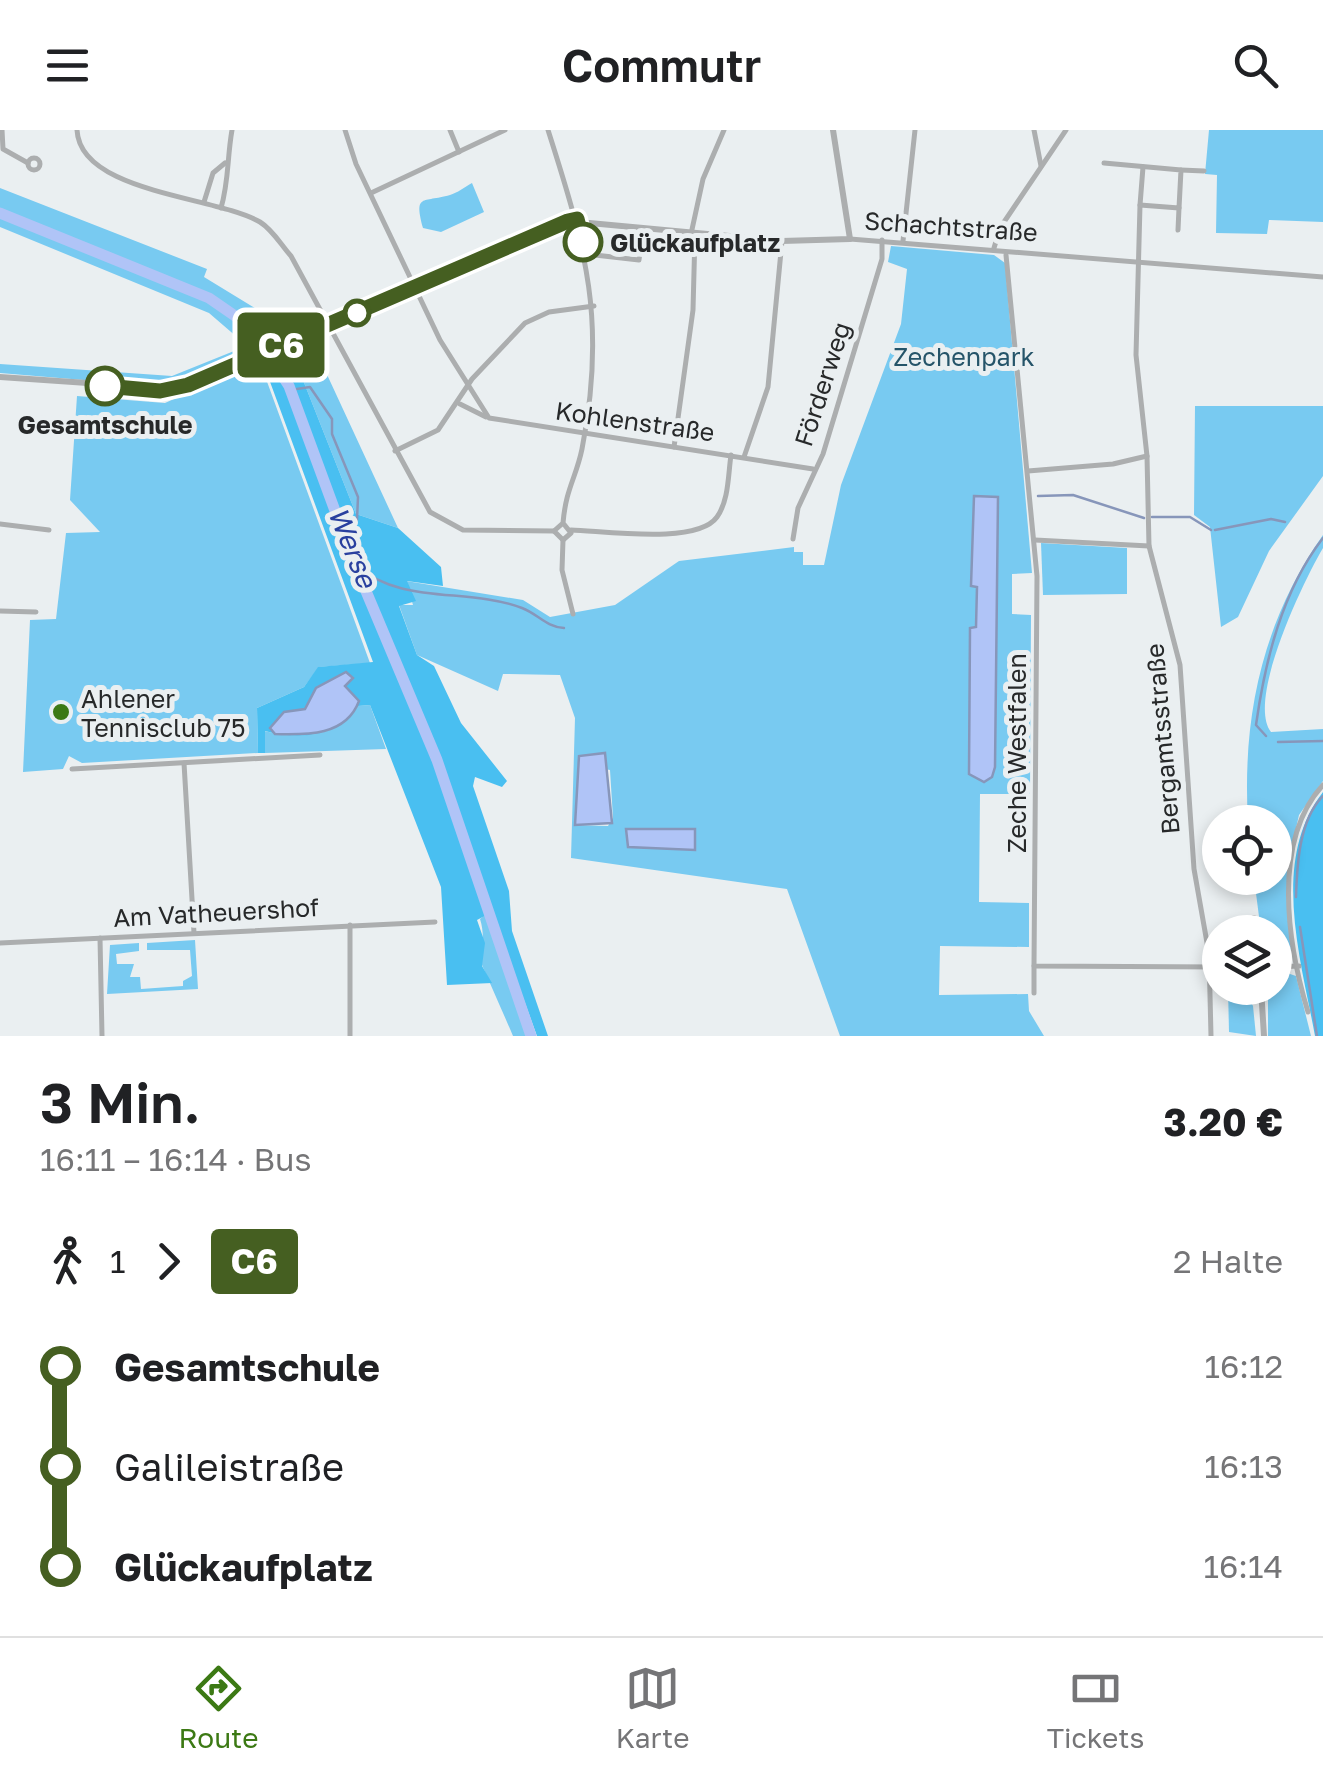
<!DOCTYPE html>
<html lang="de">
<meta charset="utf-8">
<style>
body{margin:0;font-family:"Golos Text",sans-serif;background:#f6f6f6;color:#202124;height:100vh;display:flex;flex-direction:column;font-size:38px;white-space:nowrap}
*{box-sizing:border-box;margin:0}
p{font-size:32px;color:#757577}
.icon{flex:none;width:55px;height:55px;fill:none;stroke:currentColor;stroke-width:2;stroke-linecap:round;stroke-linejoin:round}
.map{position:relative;height:906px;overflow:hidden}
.panel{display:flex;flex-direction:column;background:#fff;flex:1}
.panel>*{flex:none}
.badge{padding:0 20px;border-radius:8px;font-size:35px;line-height:65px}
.controls{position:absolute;left:1202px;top:675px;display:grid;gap:20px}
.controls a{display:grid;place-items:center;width:90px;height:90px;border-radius:50%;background:#fff;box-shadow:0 5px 15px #0003;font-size:50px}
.map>.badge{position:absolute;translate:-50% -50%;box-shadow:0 0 0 5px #fff}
.legs{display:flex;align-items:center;gap:15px;height:110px;padding:0 40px;font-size:32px}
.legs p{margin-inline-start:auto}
.summary{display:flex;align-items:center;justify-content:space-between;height:170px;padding:0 40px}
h1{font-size:55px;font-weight:600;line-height:75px}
ul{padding:0 40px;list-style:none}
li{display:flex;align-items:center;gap:35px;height:100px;font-size:38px}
li i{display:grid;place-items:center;width:15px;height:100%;margin:0 12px;background:currentColor}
li i::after{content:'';width:25px;height:25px;margin:-12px;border:8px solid;border-radius:50%;background:#fff}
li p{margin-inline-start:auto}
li:first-child i{background:linear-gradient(#0000 50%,currentColor 0)}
li:last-child i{background:linear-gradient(currentColor 50%,#0000 0)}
header{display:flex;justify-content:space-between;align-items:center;height:130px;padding:0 40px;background:#fff;font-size:45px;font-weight:600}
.tab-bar{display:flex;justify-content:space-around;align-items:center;height:140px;border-top:2px solid #e0e0e0;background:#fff;font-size:28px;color:#757577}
.tab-bar a{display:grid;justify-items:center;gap:5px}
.tab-bar .active{color:#3c7914}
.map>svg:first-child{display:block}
.green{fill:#78caf1;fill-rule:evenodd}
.forest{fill:#49bff1;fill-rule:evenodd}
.water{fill:#b0c4f7;stroke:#8796ba;stroke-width:2.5}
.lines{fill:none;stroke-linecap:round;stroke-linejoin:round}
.stream{stroke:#8796ba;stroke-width:2.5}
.river{stroke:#b0c4f7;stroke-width:11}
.minor{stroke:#acaeaf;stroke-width:5}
.tertiary{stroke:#acaeaf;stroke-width:6}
.line-1-casing{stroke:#fff;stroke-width:22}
.line-1{stroke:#455f21;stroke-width:15}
.stop-1-dot{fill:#fff;stroke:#455f21;stroke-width:5}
.poi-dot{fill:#3c7914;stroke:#eaeff1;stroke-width:4}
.labels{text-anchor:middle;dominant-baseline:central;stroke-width:10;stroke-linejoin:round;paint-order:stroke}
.street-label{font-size:25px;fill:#27292a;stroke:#eaeff1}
.stop-label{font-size:25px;font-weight:bold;fill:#27292a;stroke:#eaeff1;text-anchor:start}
.park-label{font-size:25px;fill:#255469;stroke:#eaeff1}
.poi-label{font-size:25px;fill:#27292a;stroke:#eaeff1;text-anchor:start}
.water-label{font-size:28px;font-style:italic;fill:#29409f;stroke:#eaeff1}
</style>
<header><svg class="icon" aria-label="menu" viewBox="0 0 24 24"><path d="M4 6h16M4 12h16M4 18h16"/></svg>Commutr<svg class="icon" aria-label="search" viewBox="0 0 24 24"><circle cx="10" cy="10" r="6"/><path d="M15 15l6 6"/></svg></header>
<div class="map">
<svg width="1323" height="906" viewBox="0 0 1323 906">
<rect width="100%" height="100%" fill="#eaeff1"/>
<g class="green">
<polygon points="1209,0 1323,0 1323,92 1269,90 1267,104 1216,103 1217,45 1205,44"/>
<path d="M 472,53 L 484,82 L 441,102 L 423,98 C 414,63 422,73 450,65 C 457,63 465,57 472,53 Z"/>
<polygon points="0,58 207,139 204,147 258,180 281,208 252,220 209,183 0,97"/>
<path d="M 891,116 L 994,125 L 1005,133 L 1032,443 L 1012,444 L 1012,484 L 1031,485 L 1030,664 L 980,664 L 979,772 L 1029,773 L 1029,817 L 940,816 L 939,865 L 1028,864 L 1029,881 L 1044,906 L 840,906 L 787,759 L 571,728 L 575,588 L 560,545 L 503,544 L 498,561 L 417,525 L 399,475 L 413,475 L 406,451 L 523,470 L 550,487 L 615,475 L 679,431 L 794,417 L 794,422 L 803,422 L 803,435 L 824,435 L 841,355 L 901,194 L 907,139 L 888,132 ZM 578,634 L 610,640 L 613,688 L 608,696 L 575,695 Z"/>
<polygon points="311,210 398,398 356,384 301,245 302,230 308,226"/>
<polygon points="244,217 249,225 167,257 0,243 0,234 172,246"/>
<polygon points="252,234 255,241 262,238 370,533 319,537 304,557 257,578 258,623 82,633 69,626 63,639 23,642 30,490 56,489 66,403 100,402 70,370 77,266 165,273"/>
<polygon points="1195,276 1323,276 1323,346 1269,421 1238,487 1221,497 1210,397 1194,385"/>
<path d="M 1323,405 L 1323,418 C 1304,450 1246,570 1271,602 L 1323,599 L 1323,651 L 1299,685 L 1287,739 L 1291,823 L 1288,826 L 1275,816 L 1275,802 L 1261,802 L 1254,748 L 1275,748 L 1275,692 L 1248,692 C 1242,587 1262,492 1323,405 Z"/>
<polygon points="1041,413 1127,418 1127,464 1043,465"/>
<path d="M 370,575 L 386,619 L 265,623 L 264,601 C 297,609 338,609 358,576 Z"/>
<path d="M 487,783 L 528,906 L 513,906 C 502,880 491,856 482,835 C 478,825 487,811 480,789 Z"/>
<polygon points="195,810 198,859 107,864 110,815 139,813 139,821 116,824 117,834 134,834 130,847 140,847 141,859 183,856 183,851 192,846 190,820 147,820 147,813"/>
<polygon points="1287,843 1296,846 1311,906 1268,906 1268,865"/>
<polygon points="1228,858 1243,858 1253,876 1256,906 1229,902"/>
</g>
<g class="forest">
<path d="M 311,210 L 311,223 L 302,230 L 301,245 L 356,384 L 398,398 L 441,437 L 443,456 L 407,451 L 416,471 L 399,476 L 417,525 L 434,536 L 461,593 L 507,651 L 502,657 L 475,647 L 473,656 L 509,761 L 512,801 L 548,906 L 537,906 L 492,782 L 477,790 L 485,813 L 482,836 L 492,853 L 447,855 L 441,757 L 370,575 L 358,576 C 338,608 298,610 265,601 L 265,623 L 258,623 L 257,578 L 304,557 L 318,537 L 373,532 L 262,230 ZM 345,542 L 345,556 L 359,572 L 355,581 L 284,582 L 305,579 L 316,558 Z"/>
<path d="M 1323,662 L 1323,906 L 1315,906 C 1301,829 1270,730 1323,662 Z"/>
</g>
<g class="water">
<polygon points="974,366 998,367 995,637 992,647 984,652 969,644 970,498 976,497 977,457 971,456"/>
<path d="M 346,542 L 353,548 L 345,556 L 359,571 C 346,606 307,605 275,604 L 270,598 L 284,582 L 305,579 L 316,558 Z"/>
<polygon points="605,623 612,693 575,695 579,626"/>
<polygon points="626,699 695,699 695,720 628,717"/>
</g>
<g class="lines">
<g class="stream">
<polyline points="290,260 310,257 332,289 332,304 358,367 357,390 342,399"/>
<polyline points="1038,366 1073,365 1144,388"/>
<polyline points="1152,387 1190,387 1211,400"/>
<polyline points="1215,400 1271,389 1285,392"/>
<path d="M 355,435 C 403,476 467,457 522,478 C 538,484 546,497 564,498"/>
<path d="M 1266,606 L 1256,595 C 1265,531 1282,461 1323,408"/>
<polyline points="1278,612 1323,611"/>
<path d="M 1296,767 C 1297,735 1299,690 1323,666"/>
<polyline points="1300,797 1317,906"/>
</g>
<polyline class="river" points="0,83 209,168 251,197 289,256 355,435 437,630 531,906"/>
<g class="minor">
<polyline points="2,0 3,19 28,33"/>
<path d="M 77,0 C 80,63 215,66 260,92 C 273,100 281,115 291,126 L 430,382 L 463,400 L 554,401"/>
<polyline points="345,0 356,34 440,210 489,288 813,339"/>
<polyline points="450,0 459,22"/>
<path d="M 548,0 C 586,119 607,192 582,319 C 576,348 566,358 563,393 L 571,403 L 563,410 L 554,401 L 563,393"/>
<polyline points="1034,0 1041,36"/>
<circle cx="34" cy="34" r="6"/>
<polyline points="1104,33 1181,40 1179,78 1140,75 1136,225 1147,326 1149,416 1180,535 1194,739 1209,824 1211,906"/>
<polyline points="1181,40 1204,41"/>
<polyline points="371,63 505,0"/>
<polyline points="204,72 213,43 225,33"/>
<polyline points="1140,75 1143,37"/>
<path d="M 221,78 C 229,51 227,28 232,0"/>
<polyline points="1178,100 1179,78"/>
<polyline points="691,104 703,49 724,0"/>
<polyline points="850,109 1323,147"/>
<polyline points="903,111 915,0"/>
<polyline points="994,118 1000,98 1066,0"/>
<polyline points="586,124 639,130 643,98"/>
<polyline points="1006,125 1037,446 1034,836 1220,837"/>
<polyline points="460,274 486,287"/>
<polyline points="674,317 693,180 695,104"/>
<polyline points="395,321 438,300 472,249 525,193 549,182 594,176"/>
<polyline points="744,327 768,257 782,111"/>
<polyline points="1028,341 1113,334 1147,326"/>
<polyline points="0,394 49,400"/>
<path d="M 571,400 C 605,401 697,415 717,387 C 729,370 728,345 731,325"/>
<polyline points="793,409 798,378 823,324 882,129 882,110"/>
<polyline points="563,410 562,440 573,484"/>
<polyline points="1035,410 1149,416"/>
<polyline points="0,481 36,482"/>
<polyline points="184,633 194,803"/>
<polyline points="72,639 320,625"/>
<polyline points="350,795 350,906"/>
<polyline points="100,808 102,906"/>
<polyline points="0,813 435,792"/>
<polyline points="1275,837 1299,836"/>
<polyline points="1034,863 1034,836"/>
<path d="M 1308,882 C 1288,816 1271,711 1323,655"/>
</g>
<g class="tertiary">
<polyline points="0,247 175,259 568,91 782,111 850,109 833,0"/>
<polyline points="1254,788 1256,802"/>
<polyline points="1261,858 1264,906"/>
</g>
</g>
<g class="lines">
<g class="line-1-casing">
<polyline id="line-1" points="105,256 160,261 188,255 568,91 577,89 583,112"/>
</g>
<use href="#line-1" class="line-1"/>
</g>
<g class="stop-1-dot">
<circle cx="583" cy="112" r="18"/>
<circle cx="357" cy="183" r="12"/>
<circle cx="105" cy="256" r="18"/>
</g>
<circle class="poi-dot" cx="61" cy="582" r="10"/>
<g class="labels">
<g class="street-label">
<text transform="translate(951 96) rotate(4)">Schachtstraße</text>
<text transform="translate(822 254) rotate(-72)">Förderweg</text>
<text transform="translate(635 291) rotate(8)">Kohlenstraße</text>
<text transform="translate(1162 609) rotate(-95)">Bergamtsstraße</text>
<text transform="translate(1016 623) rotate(-90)">Zeche Westfalen</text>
<text transform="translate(216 782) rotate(-3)">Am Vatheuershof</text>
</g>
<g class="stop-label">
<text x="610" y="112">Glückaufplatz</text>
<text x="105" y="294" text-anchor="middle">Gesamtschule</text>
</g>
<g class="park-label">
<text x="964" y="226">Zechenpark</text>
</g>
<g class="poi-label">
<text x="81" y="568">Ahlener<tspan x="81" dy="29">Tennisclub 75</tspan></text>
</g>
<g class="water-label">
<text transform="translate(353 417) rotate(68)">Werse</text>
</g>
</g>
</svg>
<div class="controls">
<a><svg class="icon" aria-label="locate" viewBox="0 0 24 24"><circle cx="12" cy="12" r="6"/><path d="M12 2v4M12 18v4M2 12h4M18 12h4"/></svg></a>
<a><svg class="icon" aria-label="layers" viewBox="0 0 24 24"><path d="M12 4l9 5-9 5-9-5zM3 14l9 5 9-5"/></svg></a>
</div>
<b class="badge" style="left:281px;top:215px;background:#455f21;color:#fff">C6</b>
</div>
<section class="panel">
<div class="summary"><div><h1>3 Min.</h1><p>16:11 – 16:14 · Bus</p></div><b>3.20 €</b></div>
<div class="legs"><svg class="icon" aria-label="walk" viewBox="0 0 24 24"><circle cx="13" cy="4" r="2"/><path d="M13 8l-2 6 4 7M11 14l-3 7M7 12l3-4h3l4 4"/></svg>1<svg class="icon" aria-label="forward" viewBox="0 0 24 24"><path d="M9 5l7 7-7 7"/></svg><b class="badge" style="background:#455f21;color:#fff">C6</b><p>2 Halte</p></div>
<ul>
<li><i style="color:#455f21"></i><b>Gesamtschule</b><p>16:12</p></li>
<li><i style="color:#455f21"></i><span>Galileistraße</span><p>16:13</p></li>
<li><i style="color:#455f21"></i><b>Glückaufplatz</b><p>16:14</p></li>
</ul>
</section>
<nav class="tab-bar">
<a class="active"><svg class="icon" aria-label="directions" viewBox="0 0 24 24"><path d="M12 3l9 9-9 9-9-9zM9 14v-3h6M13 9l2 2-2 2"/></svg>Route</a>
<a><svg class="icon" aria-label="map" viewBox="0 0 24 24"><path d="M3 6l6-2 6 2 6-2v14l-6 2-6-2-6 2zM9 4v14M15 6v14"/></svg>Karte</a>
<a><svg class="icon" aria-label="tickets" viewBox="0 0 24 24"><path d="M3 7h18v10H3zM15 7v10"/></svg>Tickets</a>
</nav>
